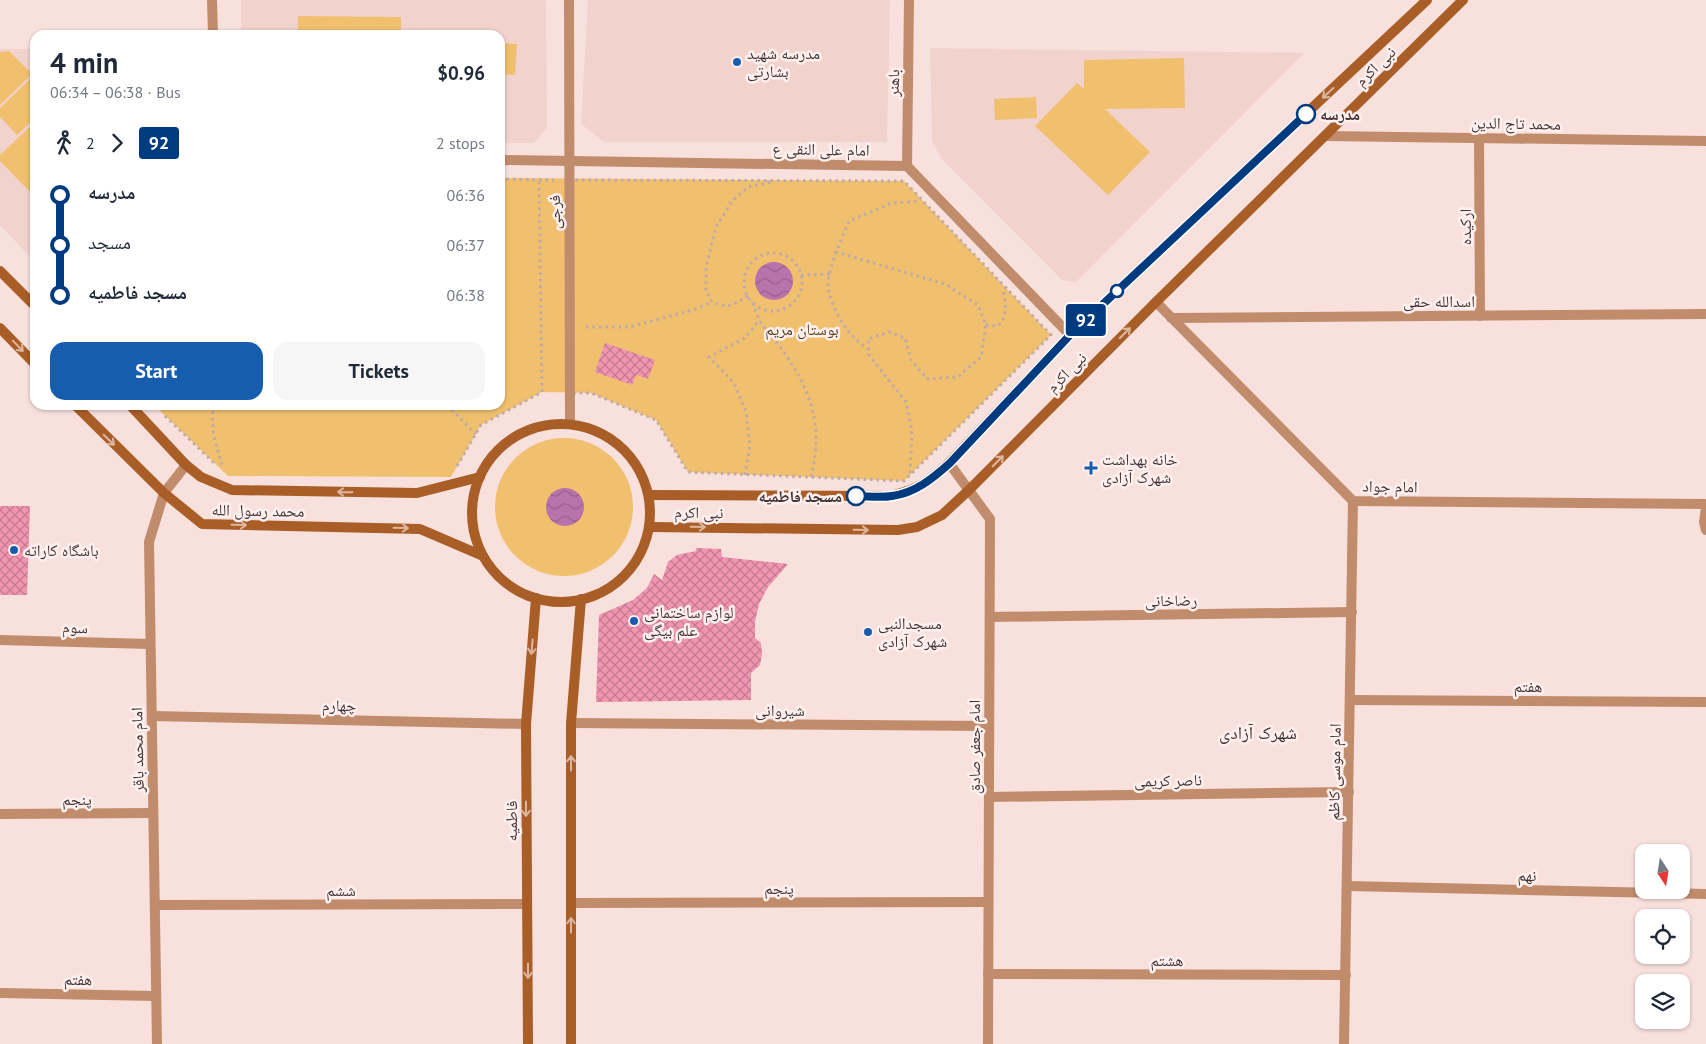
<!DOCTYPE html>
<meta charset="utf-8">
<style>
body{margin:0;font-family:"PT Sans","Noto Naskh Arabic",sans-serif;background:#f6f6f7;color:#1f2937;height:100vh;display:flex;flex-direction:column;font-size:19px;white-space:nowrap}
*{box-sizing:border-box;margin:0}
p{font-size:16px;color:#747a83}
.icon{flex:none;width:28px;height:28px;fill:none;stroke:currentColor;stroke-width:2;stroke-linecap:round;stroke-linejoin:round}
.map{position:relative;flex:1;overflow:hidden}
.panel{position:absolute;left:30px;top:30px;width:475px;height:380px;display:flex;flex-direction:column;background:#fff;border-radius:15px;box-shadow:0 1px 4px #0004}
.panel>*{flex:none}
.badge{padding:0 10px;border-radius:4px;font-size:18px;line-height:32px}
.needle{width:32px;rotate:168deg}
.tools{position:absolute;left:1635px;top:844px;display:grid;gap:10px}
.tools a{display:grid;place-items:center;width:55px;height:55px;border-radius:10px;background:#fff;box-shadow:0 1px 4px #0004;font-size:25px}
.map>.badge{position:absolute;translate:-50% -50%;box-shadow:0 0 0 2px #fff}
.legs{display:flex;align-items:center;gap:8px;height:55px;padding:0 20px;font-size:16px}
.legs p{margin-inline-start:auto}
.summary{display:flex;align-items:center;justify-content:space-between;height:85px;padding:0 20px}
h1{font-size:28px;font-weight:600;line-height:38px}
.cta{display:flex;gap:10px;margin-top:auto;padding:10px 20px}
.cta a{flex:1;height:58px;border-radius:15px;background:#175dad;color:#fff;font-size:20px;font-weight:600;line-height:58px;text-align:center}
.cta a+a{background:#f6f6f7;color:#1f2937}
ul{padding:0 20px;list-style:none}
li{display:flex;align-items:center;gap:18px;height:50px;font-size:19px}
li i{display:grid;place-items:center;width:8px;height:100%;margin:0 6px;background:currentColor}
li i::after{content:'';width:12px;height:12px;margin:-6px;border:4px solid;border-radius:50%;background:#fff}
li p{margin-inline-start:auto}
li:first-child i{background:linear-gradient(#0000 50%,currentColor 0)}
li:last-child i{background:linear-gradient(currentColor 50%,#0000 0)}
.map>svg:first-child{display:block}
.built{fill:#f2d2cd}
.green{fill:#f0c06f}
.water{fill:url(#water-waves)}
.building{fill:url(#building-cross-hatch)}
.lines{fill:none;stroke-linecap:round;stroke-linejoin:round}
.path{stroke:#beaaa8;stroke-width:3;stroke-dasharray:2.5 4;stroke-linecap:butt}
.street{stroke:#c18c6c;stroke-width:10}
.secondary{stroke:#a95e28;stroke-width:10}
.oneway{stroke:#ddb69f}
.line-1-casing{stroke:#fff;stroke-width:11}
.line-1{stroke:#003b80;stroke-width:8}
.poi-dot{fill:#175dad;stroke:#fff0ee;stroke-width:2}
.stop-1-dot{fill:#fff;stroke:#003b80;stroke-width:2.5}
.labels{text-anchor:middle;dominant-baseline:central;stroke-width:5;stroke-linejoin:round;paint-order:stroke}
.poi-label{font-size:16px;fill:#413736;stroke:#fff0ee;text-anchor:start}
.street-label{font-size:16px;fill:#413736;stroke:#fff0ee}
.stop-label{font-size:16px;font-weight:bold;fill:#413736;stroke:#fff0ee;text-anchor:start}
.park-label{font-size:16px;fill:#584421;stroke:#fff0ee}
.neighbourhood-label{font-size:18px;fill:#413736;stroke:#fff0ee}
</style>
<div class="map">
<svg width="1706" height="1044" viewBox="0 0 1706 1044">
<defs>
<pattern id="water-waves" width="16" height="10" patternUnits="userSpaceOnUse" patternTransform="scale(1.25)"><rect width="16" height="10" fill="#b973ac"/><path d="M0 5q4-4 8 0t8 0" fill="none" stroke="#985f8d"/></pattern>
<pattern id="building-cross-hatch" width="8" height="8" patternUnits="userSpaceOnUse" patternTransform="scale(1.25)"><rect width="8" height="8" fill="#f195b1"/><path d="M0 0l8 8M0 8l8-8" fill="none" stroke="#c57a91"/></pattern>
</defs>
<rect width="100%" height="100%" fill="#f8e0dd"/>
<g class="built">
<polygon points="241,0 546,0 547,128 534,143 500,143 500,35 241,35"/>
<polygon points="588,0 890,0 887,142 604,142 581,124"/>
<polygon points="930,48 1304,53 1076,282 1062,280 942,159 932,141"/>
<polygon points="0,49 35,49 35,262 0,225"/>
</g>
<g class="green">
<polygon points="298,16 401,17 401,35 298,35"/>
<polygon points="500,43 517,44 515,75 500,74"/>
<polygon points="9,51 32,74 0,105 0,52"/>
<polygon points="1184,58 1185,108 1105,109 1150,152 1108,195 1035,126 1077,83 1084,89 1084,60"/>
<polygon points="35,74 35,118 17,135 0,117 0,108"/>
<polygon points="1036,97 1037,118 995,120 994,99"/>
<polygon points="35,122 35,195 34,196 0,161 0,155"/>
<polygon points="500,178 904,181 1051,335 904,481 688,472 656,420 591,393 542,392 481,425 451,477 228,476 154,405 500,405"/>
<circle cx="564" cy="507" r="69"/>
</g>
<g class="water">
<circle cx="774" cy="281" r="19"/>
<circle cx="565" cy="507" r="19"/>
</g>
<g class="building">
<polygon points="605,343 655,360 648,379 636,375 632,385 595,372"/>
<polygon points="0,506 30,506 27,595 0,595"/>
<polygon points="696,548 721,549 722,557 788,564 768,587 759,604 755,622 755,638 761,643 762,654 760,665 751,673 751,700 596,702 599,615 633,600 647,588 654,574 662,580 668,562 677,555 696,551"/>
</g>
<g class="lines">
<g class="path">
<polyline points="500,179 554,180"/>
<polygon points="569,180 904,181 1051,335 904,481 688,472 656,420 591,393 572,393"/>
<path d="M 836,252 C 833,262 827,277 828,287 C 831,310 849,337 868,349"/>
<circle cx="773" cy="282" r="29"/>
<polyline points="801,275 831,274"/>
<path d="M 748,296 C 732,305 729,309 712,302 L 706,290 L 706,267 L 716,227 L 732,201 L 748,187 L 772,182"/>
<path d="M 753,303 C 755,309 757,316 760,321 C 767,333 778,343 786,355 C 813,395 823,429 811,477"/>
<path d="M 986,325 L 998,326 C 1009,314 1005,304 1003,289"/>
<polyline points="586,327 629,327 693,310 712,302"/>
<path d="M 214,405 C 209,426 217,448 223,468"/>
<polyline points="447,405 476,434"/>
<polyline points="165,416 215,464"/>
<polyline points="457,466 481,425 542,392 539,180"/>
<polyline points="910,473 912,433 906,402 869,355 868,339 889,332 905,338 911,360 927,379 958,377 981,357 986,325 978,305 945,284 836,252 849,221 892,203 920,201"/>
<polyline points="745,475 750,446 746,412 734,383 709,357 745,338 759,320"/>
</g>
<g class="street">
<polyline points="212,0 213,35"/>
<polyline points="569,0 570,424"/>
<polyline points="1325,136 1706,141"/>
<polyline points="1479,138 1480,316"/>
<polyline points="500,160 907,166 1070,335"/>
<polyline points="907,166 909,0"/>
<polyline points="1156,302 1353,501 1706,504"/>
<polyline points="1171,318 1706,314"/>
<polyline points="949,463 990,519 988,1044"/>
<polyline points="1706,508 1704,522 1706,530"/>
<polyline points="990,617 1352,612"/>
<polyline points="0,640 150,644"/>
<polyline points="1350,700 1706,702"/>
<polyline points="152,716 526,724"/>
<polyline points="571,723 989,726"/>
<polyline points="989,797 1349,792"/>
<polyline points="0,814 153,813"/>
<polyline points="1347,886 1706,894"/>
<polyline points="571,903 988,902"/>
<polyline points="155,905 527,904"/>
<polyline points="988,974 1346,975"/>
<polyline points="0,993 156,996"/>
<polyline points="157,1044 149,542 164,493 186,465"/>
<polyline points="1344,1044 1353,501"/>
</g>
<g class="secondary">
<polyline points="0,271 35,306"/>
<polyline points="0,328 35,364"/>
<polyline points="75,405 164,493 202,524 420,529 483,556"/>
<polyline points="130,405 186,465 201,477 232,490 417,493 480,477"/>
<circle cx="561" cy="513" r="89"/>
<path d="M 649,495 L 891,496 C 920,488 927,483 949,463 L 1070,335 L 1427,0"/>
<polyline points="650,527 898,530 917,527 942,515 969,490 1156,302 1463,0"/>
<polyline points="528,1044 526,724 536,598"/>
<polyline points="571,1044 571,723 581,599"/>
</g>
</g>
<defs><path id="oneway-shaft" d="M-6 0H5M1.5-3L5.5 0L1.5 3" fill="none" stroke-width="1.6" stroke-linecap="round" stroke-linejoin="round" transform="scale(1.25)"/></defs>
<g class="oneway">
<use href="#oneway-shaft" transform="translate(1328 93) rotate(137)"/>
<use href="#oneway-shaft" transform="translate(1125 333) rotate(-45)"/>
<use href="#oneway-shaft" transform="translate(18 346) rotate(46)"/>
<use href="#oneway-shaft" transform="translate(109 440) rotate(44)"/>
<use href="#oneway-shaft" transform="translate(998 461) rotate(-45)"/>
<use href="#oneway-shaft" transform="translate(345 492) rotate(-179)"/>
<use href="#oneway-shaft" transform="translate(239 525) rotate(1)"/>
<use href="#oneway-shaft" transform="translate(698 527) rotate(1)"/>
<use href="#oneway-shaft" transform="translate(401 528) rotate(1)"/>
<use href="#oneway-shaft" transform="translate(861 530) rotate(1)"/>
<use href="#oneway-shaft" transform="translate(532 647) rotate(95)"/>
<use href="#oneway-shaft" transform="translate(571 763) rotate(-90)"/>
<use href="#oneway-shaft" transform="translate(526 809) rotate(90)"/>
<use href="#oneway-shaft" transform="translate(571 925) rotate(-90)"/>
<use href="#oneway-shaft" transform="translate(528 971) rotate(90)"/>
</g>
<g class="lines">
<g class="line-1-casing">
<path id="line-1" d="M 856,496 C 867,496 880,498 892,496 C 915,493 932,479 950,463 L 1070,335 L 1306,114"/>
</g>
<use href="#line-1" class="line-1"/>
</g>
<g class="poi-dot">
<circle cx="737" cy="62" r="5"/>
<path d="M1088.5 460.5h5v5h5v5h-5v5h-5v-5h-5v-5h5z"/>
<circle cx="14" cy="550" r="5"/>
<circle cx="634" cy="621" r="5"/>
<circle cx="868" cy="632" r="5"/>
</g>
<g class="stop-1-dot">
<circle cx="1306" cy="114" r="9"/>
<circle cx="1117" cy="291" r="6"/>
<circle cx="856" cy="496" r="9"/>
</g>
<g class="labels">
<g class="poi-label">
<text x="747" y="53">مدرسه شهید<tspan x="747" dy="18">بشارتی</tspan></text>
<text x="1102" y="459">خانه بهداشت<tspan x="1102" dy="18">شهرک آزادی</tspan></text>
<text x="24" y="550">باشگاه کاراته</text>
<text x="644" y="612">لوازم ساختمانی<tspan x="644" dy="18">علم بیگی</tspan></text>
<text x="878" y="623">مسجدالنبی<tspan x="878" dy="18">شهرک آزادی</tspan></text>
</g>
<g class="street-label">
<text transform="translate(1375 66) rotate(-44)">نبی اکرم</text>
<text transform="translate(893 83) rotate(-89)">باهنر</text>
<text transform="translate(1516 123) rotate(1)">محمد تاج الدین</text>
<text transform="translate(821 149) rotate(1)">امام علی النقی ع</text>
<text transform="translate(554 212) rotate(-90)">فرجی</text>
<text transform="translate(1465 227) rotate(-90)">ارکیده</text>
<text x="1439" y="301">اسدالله حقی</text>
<text transform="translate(1066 372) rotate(-45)">نبی اکرم</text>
<text transform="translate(1390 486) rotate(1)">امام جواد</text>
<text transform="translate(258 510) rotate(1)">محمد رسول الله</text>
<text transform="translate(699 512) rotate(1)">نبی اکرم</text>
<text transform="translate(1171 600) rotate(-1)">رضاخانی</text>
<text transform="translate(75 627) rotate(2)">سوم</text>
<text x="1528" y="686">هفتم</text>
<text transform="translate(339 705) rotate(1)">چهارم</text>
<text x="780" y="710">شیروانی</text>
<text transform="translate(974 747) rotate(-90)">امام جعفر صادق</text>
<text transform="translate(137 750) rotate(-91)">امام محمد باقر</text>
<text transform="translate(1334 772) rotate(-89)">امام موسی کاظم</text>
<text transform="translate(1168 780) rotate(-1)">ناصر کریمی</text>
<text x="77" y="799">پنجم</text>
<text transform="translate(511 821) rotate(-90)">فاطمیه</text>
<text transform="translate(1527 875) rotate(1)">نهم</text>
<text x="779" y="888">پنجم</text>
<text x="341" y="890">ششم</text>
<text x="1167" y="960">هشتم</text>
<text transform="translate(78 979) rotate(1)">هفتم</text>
</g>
<g class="stop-label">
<text x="1320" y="114">مدرسه</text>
<text x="842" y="496" text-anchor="end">مسجد فاطمیه</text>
</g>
<g class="park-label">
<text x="802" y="329">بوستان مریم</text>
</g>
<g class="neighbourhood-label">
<text x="1258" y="732">شهرک آزادی</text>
</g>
</g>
</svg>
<div class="tools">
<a><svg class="needle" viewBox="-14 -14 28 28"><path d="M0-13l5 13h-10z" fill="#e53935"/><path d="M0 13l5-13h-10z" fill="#747a83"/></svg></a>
<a><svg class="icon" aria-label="locate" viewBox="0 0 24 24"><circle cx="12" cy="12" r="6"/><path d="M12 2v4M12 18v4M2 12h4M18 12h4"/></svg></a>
<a><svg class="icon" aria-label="layers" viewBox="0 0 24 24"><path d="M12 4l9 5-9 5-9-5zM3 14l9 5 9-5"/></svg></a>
</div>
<b class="badge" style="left:1086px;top:320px;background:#003b80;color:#fff">92</b>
<section class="panel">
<div class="summary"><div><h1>4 min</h1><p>06:34 – 06:38 · Bus</p></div><b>$0.96</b></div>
<div class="legs"><svg class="icon" aria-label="walk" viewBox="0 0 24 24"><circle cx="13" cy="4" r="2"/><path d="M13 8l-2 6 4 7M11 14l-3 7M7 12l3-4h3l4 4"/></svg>2<svg class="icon" aria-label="forward" viewBox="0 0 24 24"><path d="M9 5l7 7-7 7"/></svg><b class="badge" style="background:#003b80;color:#fff">92</b><p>2 stops</p></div>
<ul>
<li><i style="color:#003b80"></i><b>مدرسه</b><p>06:36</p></li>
<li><i style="color:#003b80"></i><span>مسجد</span><p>06:37</p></li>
<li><i style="color:#003b80"></i><b>مسجد فاطمیه</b><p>06:38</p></li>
</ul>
<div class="cta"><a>Start</a><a>Tickets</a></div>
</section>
</div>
